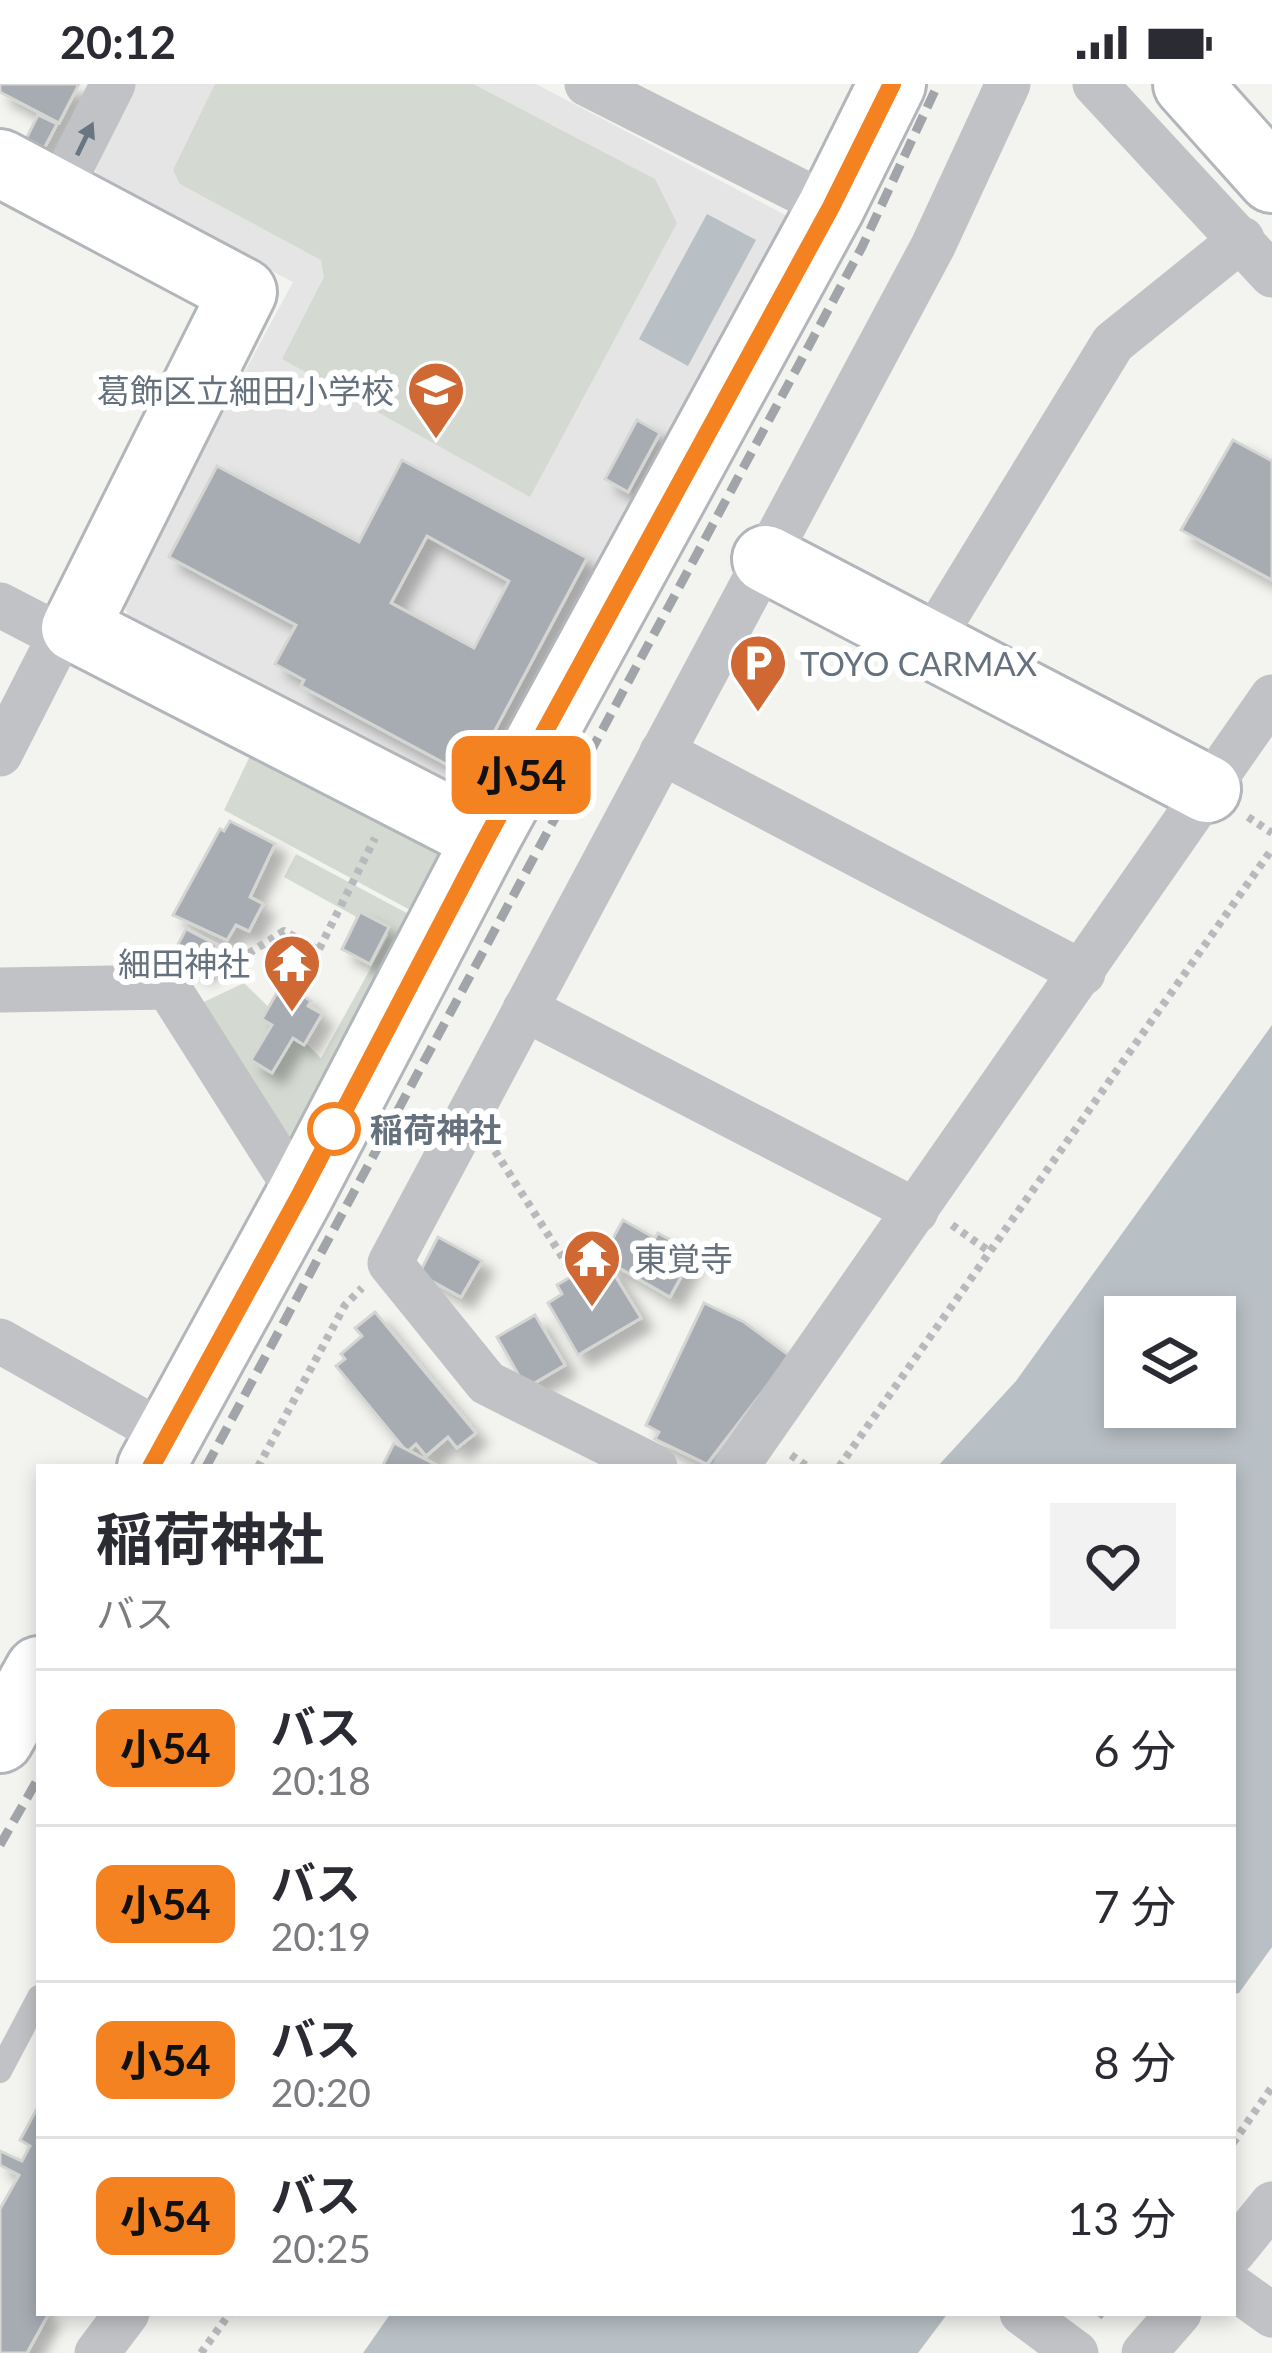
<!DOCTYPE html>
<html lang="ja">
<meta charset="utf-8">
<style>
body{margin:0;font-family:Lato,"Noto Sans JP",sans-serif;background:#f2f2f3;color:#2b2b33;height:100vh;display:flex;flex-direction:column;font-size:45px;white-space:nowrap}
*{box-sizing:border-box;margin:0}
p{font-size:39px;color:#7c7c81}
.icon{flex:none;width:66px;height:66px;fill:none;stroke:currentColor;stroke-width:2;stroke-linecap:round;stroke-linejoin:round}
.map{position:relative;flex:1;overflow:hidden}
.sheet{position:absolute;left:36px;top:1380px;width:1200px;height:852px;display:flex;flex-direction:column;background:#fff;border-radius:0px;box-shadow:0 6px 18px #0003}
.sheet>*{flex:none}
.badge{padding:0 24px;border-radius:18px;font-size:42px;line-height:78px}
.buttons{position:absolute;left:1104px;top:1212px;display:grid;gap:24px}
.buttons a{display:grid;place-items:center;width:132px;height:132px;border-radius:0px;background:#fff;box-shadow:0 6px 18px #0003;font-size:60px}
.map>.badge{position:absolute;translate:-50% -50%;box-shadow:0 0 0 6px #fff}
.round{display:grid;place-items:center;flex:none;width:126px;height:126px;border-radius:0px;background:#f2f2f3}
.head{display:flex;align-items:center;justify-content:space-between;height:204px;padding:0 60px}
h1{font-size:57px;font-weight:700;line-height:90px}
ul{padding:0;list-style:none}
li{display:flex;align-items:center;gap:36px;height:156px;padding:0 60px;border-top:3px solid #e1e1e2}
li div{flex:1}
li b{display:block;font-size:45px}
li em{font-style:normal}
li .badge{min-width:132px;font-weight:700;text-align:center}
.status{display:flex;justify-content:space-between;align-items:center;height:84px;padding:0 60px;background:#fff;direction:ltr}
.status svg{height:33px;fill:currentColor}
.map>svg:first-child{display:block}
.built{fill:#e4e5e4}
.green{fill:#d4dad2}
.water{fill:#b8c0c5;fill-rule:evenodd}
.building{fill:#a6acb2;stroke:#d5d5d3;stroke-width:3;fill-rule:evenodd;filter:url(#shadow)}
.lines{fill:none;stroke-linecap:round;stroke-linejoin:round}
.secondary-casing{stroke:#b2b6ba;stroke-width:72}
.path{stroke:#b7b9bc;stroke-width:8;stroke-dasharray:6 6;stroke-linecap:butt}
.lane{stroke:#c0c2c5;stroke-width:24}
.street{stroke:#c0c2c5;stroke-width:45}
.secondary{stroke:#fff;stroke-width:66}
.rail{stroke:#a1a5aa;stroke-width:9;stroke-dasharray:18 9;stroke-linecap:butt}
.oneway{fill:#6a7582}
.line-casing{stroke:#fff;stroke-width:27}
.line{stroke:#f58220;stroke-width:18}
.stop-dot{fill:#fff;stroke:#f58220;stroke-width:6}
.labels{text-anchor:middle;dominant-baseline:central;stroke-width:12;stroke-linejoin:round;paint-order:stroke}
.poi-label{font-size:33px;fill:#66717e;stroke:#fff;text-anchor:end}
.stop-label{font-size:33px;font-weight:bold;fill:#66717e;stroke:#fff;text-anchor:start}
</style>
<div class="status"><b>20:12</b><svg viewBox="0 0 49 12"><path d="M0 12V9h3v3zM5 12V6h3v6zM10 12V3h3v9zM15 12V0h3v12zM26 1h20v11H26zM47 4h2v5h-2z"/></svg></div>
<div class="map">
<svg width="1272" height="2269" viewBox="0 0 1272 2269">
<defs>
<filter id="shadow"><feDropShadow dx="11" dy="11" stdDeviation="6" flood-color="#0004"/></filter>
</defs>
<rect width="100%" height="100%" fill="#f3f4f0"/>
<polygon class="built" points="134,0 536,0 789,133 470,710 128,531 122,516 293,198 101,98 92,80"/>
<g class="green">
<polygon points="215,0 473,0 655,95 677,139 530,413 282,275 324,193 321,176 180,100 173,86"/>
<polygon points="251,670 443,767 414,828 224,726"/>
<polygon points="296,770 431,842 299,1098 191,924 244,899 321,974 389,851 284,793"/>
</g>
<g class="water">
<polygon points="707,130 756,156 688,282 639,255"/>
<path d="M 1272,941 L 1272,1863 L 1239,1909 L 1233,1910 L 1233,1383 L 937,1383 L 1016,1297 ZM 1215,1233 L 1215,1323 L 1125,1323 L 1125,1233 Z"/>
<polygon points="391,2229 948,2229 918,2269 363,2269"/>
</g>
<g class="building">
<polygon points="0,0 79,0 59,39 0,8"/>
<polygon points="38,31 57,40 41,70 23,61"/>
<polygon points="637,336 660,349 628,408 605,395"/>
<polygon points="1233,356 1272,377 1272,496 1181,446"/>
<path d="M 402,376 L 587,474 L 470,693 L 301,602 L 304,596 L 275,580 L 296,541 L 169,473 L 217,382 L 359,458 ZM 427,452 L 509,497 L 474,564 L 391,519 Z"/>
<polygon points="230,737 275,760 250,813 263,820 249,847 236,841 227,856 173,831 220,745 224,747"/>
<polygon points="360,828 389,843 370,880 342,865"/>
<polygon points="186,845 217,861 203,888 172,872"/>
<polygon points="279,905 290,911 293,906 311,917 308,922 322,930 304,961 293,954 272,989 251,976 272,941 262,935"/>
<polygon points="623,1136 655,1154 658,1149 694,1169 670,1213 602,1174"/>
<polygon points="438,1153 482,1177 461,1213 419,1190"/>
<polygon points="609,1182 641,1234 578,1271 548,1219 562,1210 557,1201 584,1185 589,1194"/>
<polygon points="704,1219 744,1238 790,1272 707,1380 655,1355 659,1348 646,1341"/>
<polygon points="375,1228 476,1349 457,1364 448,1353 426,1372 416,1360 407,1368 336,1282 345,1275 341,1270 362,1252 355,1244"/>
<polygon points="535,1231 565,1281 526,1304 497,1253"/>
<polygon points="394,1359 440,1383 382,1383"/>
<polygon points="39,2021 39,2229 49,2229 27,2269 0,2269 0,2125 19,2091 0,2081 0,2067 22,2077 30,2062 20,2056"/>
</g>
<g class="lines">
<g class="secondary-casing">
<g id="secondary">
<polyline points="1187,0 1272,95"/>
<polyline points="0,79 243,208 75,544 486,755"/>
<polyline points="766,475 1207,705"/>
<polyline points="151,1383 300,1111 486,755 831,123 892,0"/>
<polyline points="0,1655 39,1586"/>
</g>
</g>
<g class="path">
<polyline points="1248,733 1272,749"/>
<polyline points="208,895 284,847 318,866"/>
<polyline points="303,897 375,754"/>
<polyline points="495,1067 568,1182"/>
<polyline points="952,1141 990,1168"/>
<polyline points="791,1371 808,1383"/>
<polyline points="258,1383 345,1221 362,1204"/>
<polyline points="839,1383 1272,765"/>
<polyline points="1233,2059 1272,2003"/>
<polyline points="1100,2229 1104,2232"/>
<polyline points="201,2269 230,2229"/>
</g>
<polyline class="lane" points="0,1987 39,1913"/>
<g class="street">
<polyline points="587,0 831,123"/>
<polyline points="1095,0 1272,191"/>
<polyline points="58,109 113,0"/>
<polyline points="0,521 60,552 75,544"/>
<polyline points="929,560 1113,259 1242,155"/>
<polyline points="662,668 1083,889"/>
<polyline points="0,670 60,552"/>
<polyline points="0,906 168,903 300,1111"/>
<polyline points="525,925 916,1127"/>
<polyline points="0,1257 168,1352"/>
<polyline points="655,1383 487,1299 390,1179 933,162 1008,0"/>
<polyline points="736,1383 1272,613"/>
<polyline points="1233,2168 1272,2120"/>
<polyline points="1233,2203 1272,2231"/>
<polyline points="1022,2229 1076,2269"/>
<polyline points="97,2269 127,2229"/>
<polyline points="1144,2269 1179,2229"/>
</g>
<use href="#secondary" class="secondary"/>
<g class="rail">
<polyline points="206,1383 862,163 938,0"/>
<polyline points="0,1761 39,1693"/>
</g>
</g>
<defs><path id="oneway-solid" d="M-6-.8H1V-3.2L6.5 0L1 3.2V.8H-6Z" transform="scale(3)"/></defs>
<use class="oneway" href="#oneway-solid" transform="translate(85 55) rotate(-64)"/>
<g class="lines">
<g class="line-casing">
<polyline id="line" points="151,1383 300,1111 486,755 831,123 892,0"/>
</g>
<use href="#line" class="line"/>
</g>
<defs>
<g id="school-pin" transform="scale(3)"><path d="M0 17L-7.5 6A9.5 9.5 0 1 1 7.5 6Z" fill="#d06834" stroke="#fff"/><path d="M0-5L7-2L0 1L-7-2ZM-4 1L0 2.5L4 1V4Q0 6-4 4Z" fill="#fff"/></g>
<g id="parking-pin" transform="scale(3)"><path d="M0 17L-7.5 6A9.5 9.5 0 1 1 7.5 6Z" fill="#d06834" stroke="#fff"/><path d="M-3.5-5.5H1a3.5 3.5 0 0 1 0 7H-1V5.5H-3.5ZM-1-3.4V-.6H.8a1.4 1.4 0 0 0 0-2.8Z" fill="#fff"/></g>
<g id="temple-pin" transform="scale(3)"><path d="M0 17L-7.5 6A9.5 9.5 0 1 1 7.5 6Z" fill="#d06834" stroke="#fff"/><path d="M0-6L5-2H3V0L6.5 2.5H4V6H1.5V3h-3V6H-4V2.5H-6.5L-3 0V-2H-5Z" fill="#fff"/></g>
</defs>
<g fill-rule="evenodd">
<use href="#school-pin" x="436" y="306"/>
<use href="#parking-pin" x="758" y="579"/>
<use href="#temple-pin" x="292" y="879"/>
<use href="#temple-pin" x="592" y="1174"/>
</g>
<circle class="stop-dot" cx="334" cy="1045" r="24"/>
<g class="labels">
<g class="poi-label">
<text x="394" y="306">葛飾区立細田小学校</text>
<text x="800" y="579" text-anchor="start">TOYO CARMAX</text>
<text x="250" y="879">細田神社</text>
<text x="634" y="1174" text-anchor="start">東覚寺</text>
</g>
<g class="stop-label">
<text x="370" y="1045">稲荷神社</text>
</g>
</g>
</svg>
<div class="buttons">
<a><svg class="icon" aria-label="layers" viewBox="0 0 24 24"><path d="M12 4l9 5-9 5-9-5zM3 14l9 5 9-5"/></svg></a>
</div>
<b class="badge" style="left:521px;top:691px;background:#f58220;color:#111">小54</b>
<section class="sheet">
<div class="head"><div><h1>稲荷神社</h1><p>バス</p></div><a class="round"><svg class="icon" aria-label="heart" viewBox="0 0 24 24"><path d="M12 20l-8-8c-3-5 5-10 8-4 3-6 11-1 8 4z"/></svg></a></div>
<ul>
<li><span class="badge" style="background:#f58220;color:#111">小54</span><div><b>バス</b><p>20:18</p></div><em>6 分</em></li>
<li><span class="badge" style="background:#f58220;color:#111">小54</span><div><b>バス</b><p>20:19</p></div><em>7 分</em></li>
<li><span class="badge" style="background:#f58220;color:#111">小54</span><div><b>バス</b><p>20:20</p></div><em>8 分</em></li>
<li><span class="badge" style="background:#f58220;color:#111">小54</span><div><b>バス</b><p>20:25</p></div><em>13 分</em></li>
</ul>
</section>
</div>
